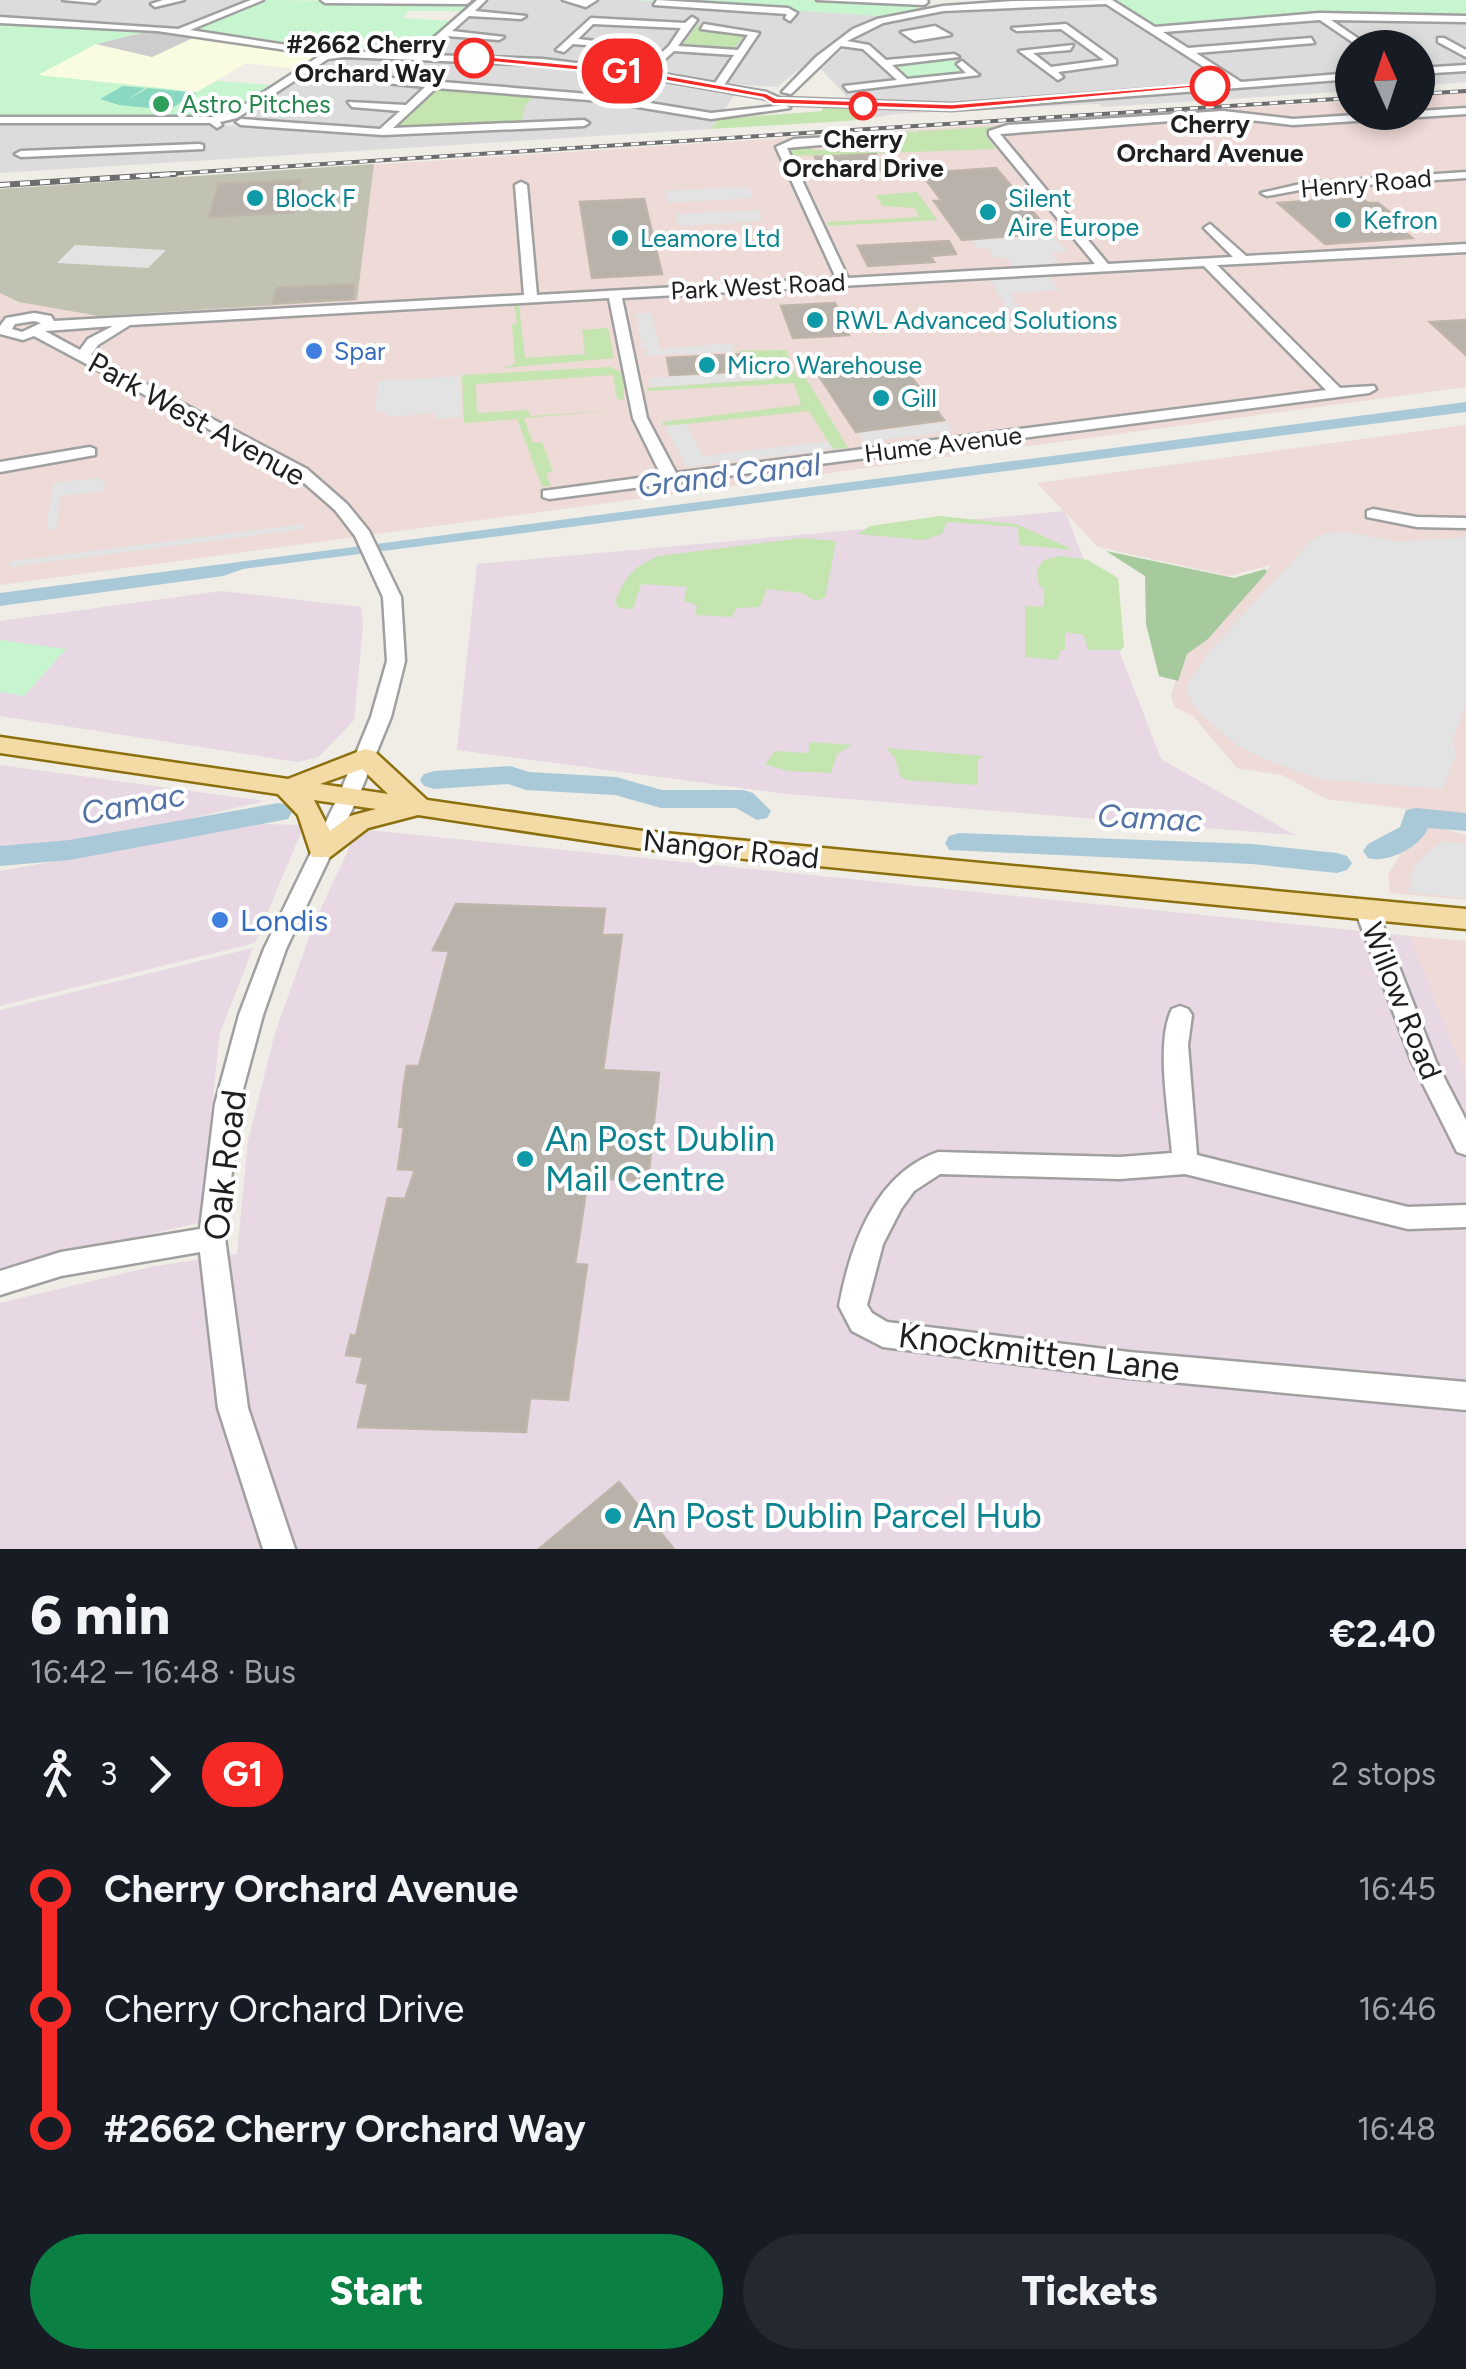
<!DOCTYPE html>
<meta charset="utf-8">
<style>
body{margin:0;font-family:Figtree,sans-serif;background:#242831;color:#f1f3f6;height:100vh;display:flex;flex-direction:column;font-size:38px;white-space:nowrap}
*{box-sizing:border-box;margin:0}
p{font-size:32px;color:#9ea1a6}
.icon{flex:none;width:55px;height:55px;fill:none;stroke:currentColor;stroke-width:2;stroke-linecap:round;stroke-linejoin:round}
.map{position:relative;height:1549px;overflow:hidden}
.details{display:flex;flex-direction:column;background:#171b24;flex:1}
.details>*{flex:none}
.badge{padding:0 20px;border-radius:32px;font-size:35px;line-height:65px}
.needle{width:65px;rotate:357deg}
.tools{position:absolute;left:1335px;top:30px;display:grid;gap:20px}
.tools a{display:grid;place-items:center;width:100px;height:100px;border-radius:50%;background:#171b24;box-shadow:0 5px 15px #0003;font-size:50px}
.map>.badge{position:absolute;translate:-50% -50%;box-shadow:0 0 0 5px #fff}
.legs{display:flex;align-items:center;gap:15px;height:110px;padding:0 30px;font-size:32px}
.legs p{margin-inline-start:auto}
.head{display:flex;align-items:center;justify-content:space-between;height:170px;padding:0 30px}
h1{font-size:55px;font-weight:800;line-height:75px}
.primary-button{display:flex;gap:20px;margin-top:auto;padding:20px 30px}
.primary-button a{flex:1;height:115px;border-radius:60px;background:#0b8043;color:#fff;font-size:40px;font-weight:800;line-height:115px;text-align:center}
.primary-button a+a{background:#242831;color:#f1f3f6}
ul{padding:0 30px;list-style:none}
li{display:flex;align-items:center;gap:35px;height:120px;font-size:38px}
li i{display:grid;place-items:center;width:15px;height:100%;margin:0 12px;background:currentColor}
li i::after{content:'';width:25px;height:25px;margin:-12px;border:8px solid;border-radius:50%;background:#171b24}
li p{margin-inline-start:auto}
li:first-child i{background:linear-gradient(#0000 50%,currentColor 0)}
li:last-child i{background:linear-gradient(currentColor 50%,#0000 0)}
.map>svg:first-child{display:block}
.residential{fill:#dddcdc}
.commercial{fill:#eedad6}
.industrial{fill:#e7d8e3}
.education{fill:#f9fce1}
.religious{fill:#cdcdcd}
.construction{fill:#c1c2b2}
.grass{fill:#c4e4b0}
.forest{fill:#a6ca9e}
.park{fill:#c6f5cf}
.pitch{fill:#8ad7c2}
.parking{fill:#e3e3e3}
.water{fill:#aac9d8}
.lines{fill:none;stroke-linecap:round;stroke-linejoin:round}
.river{fill:#aac9d8;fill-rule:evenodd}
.building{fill:#b8b2ab;stroke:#bfb5a9;stroke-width:2.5}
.minor-casing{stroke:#a0a0a0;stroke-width:5}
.major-casing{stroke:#8c700d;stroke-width:5}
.minor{fill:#fff;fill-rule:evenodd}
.major{fill:#f4dba5;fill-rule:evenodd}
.rail-far1-casing{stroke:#6d6d6d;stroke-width:4}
.rail-casing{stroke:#6d6d6d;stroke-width:6}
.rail-far1{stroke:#fff;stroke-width:2.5;stroke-dasharray:8;stroke-linecap:butt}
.rail{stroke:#fff;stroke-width:4;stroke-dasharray:10;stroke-linecap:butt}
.line-1{fill:#f52a26;stroke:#fff;stroke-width:2.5}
.stop-1-dot{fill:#fff;stroke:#f52a26;stroke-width:5}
.leisure-dot{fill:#2e9e5b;stroke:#fff;stroke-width:4}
.culture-dot{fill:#0f9aa8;stroke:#fff;stroke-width:4}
.shop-dot{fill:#3f7fe0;stroke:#fff;stroke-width:4}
.labels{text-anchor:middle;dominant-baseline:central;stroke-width:8;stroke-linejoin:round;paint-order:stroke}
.far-stop-label{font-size:25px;font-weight:bold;fill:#1f1f1f;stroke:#fff}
.far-leisure-label{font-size:25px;fill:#27864d;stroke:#fff;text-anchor:start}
.far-street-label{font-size:25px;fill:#1f1f1f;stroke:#fff}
.far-culture-label{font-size:25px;fill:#0d838f;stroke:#fff;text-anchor:start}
.far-shop-label{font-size:25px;fill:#366cbe;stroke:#fff;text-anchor:start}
.street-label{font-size:30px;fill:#1f1f1f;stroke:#fff}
.shop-label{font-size:30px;fill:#366cbe;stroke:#fff;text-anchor:start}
.water-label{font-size:32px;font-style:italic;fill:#5373a6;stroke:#fff}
.near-culture-label{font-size:35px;fill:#0d838f;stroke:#fff;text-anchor:start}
.near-street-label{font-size:35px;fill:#1f1f1f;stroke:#fff}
</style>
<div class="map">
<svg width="1466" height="1549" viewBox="0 0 1466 1549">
<rect width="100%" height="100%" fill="#efede6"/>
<g class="residential">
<polygon points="0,0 252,0 185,27 170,28 0,19"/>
<polygon points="487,0 564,0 563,4 591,6 598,0 637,0 883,16 855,26 777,87 731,84 740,87 711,129 0,173 0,121 246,126 254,121 247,115 250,109 321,63 356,57 426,58 443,37"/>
<polygon points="1099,3 1147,32 1312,17 1466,20 1466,82 1418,86 1418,48 1352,48 1352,91 1103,107 1098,104 896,114 867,119 821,69 858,35 900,19 953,11"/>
</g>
<g class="commercial">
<polygon points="1466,93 1466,387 0,585 0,189 1352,101 1352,112 1418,112 1418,96"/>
<polygon points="1466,425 1466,816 1326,799 1282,775 1237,768 1193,716 1174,707 1171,695 1187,648 1211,625 1228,616 1271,565 1229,576 1098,547 1037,483"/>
<polygon points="1419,822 1466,835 1466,900 1390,893 1388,875"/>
<polygon points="1410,936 1466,941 1466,1078 1453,1052"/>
</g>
<g class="industrial">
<polygon points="1065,511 1161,759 1295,835 787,794 457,750 477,564"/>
<polygon points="222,591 361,607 363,627 354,720 319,757 298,762 0,716 0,621"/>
<polygon points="0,765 265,801 63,848 0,850"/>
<polygon points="254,824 304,825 255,943 0,1006 0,871 124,849 201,830"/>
<polygon points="358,829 1410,936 1466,1078 1466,1549 0,1549 0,1303 155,1266 237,1254 248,1141 275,1033 315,921"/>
<polygon points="253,948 220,1033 199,1223 70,1252 0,1274 0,1010"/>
</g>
<polygon class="education" points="197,36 314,58 299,69 246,63 197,92 35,75 96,44 152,57"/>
<polygon class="religious" points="153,30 197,36 152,57 96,44"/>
<polygon class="construction" points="374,164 357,300 99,316 19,302 0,293 0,189"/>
<g class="grass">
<polygon points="697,25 703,26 702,30 746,34 733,49 683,45"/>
<polygon points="437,87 536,95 525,105 522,120 517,122 393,129"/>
<polygon points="821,105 845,107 860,120 711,129 718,119 823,111"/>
<polygon points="1001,126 985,134 996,149 791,156 788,149 810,146 812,150 882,149 875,140 891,133"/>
<polygon points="917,192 937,220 828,226 828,222 919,217 915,208 882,206 876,195"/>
<polygon points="514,305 519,305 525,358 585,354 582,330 608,328 614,358 502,368 515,364 512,325 517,323"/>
<polygon points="786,350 797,377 805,377 848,448 833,449 809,411 665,426 662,422 801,405 794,383 647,391 647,388 772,379 770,371 747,371 738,351"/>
<polygon points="610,367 623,373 624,400 617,399 613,375 476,384 477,413 528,410 530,416 622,410 524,418 533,443 542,442 553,472 546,473 551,486 542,487 517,419 464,423 462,375"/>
<polygon points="940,516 1016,524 1074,550 1019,545 1018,527 947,522 942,534 923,540 858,534 870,526"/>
<path d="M 801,538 L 836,541 L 825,598 L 815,601 L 802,593 L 767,589 L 760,607 L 736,608 L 732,617 L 695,615 L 697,605 L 684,601 L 687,587 L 641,584 L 633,609 L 619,608 L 615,603 C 625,576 633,567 659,556 Z"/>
<polygon points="1060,556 1088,560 1118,578 1124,646 1121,650 1088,650 1084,635 1065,632 1065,650 1061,649 1057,660 1025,657 1025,606 1044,607 1044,588 1039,587 1037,569 1044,560"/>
<polygon points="810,742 852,745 837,754 831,773 788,771 765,764 775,751 808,753"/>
<polygon points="886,748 984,756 978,760 978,785 906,780 900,776 895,758"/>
</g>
<polygon class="forest" points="1106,551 1234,578 1265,569 1267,572 1208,639 1187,654 1178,681 1159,676 1146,624 1145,576"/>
<g class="park">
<polygon points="266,0 470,3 463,11 409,11 402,18 452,21 415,53 406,54 335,47 303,48 199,29 221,16"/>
<polygon points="637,0 801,0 900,3 917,8 883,16"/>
<polygon points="1114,0 1466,0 1466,16 1327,13 1165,26 1151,24"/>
<polygon points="0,23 153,30 96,44 38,75 197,92 217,81 273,85 235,109 210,116 0,118"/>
<polygon points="950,59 970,73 909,80 892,67"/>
<polygon points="0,640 66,649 24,696 0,692"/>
</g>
<polygon class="pitch" points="123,86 145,88 125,101 148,88 197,93 168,110 119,105 100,99"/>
<g class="parking">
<polygon points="749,187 753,198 668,203 664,191"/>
<polygon points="759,210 762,221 679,226 675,214"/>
<polygon points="1052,235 1069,252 1052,253 1059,263 1012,266 1005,257 995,258 988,248 978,249 972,240"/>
<polygon points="75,245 166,250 148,268 57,263"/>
<polygon points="1050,277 1059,290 1010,293 1019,309 1007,309 990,280"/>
<polygon points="651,313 660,349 732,343 735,351 643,356 649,349 642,348 636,314"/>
<polygon points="771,371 773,379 651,387 649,378"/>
<polygon points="460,376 462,417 435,419 434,413 385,417 385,413 375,411 378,381"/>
<polygon points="946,422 953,431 864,442 858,433"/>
<polygon points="686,424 703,456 828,441 833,449 686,467 665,426"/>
<polygon points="99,478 99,481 105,481 104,491 59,496 57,528 46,530 53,483"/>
<polygon points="303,524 304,529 10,567 11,561"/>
<polygon points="1348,532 1397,542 1466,537 1466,703 1453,738 1456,755 1443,789 1319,779 1269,761 1236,745 1199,712 1188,696 1187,686 1213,647 1312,540 1325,533"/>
<polygon points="1441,841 1466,844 1466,898 1408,892 1414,866"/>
</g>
<polygon class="water" points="1466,402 1466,412 1450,414 243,569 223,576 0,606 0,593"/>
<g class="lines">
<g class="river">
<polygon points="510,766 529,772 616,777 662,790 743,790 753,793 771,811 767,818 757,820 736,808 661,808 615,795 526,790 508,784 434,789 424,786 420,780 424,774 434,771"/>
<polygon points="278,803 288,805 292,812 288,819 70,860 0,866 0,846 70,840"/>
<path d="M 1416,808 L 1466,813 L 1466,831 L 1428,828 C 1421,846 1388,864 1368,858 L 1363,851 L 1368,844 L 1400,827 L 1406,810 Z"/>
<polygon points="959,833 1252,844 1337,853 1347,856 1352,863 1347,870 1337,873 1252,864 949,850 945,843 949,836"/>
</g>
</g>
<g class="building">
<polygon points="876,154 886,170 823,173 815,157"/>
<polygon points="996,168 1051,233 962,240 934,201 942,201 921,173"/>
<polygon points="300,180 294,212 209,217 219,184"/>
<polygon points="1360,197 1368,203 1378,203 1396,217 1409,227 1400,228 1412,238 1325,244 1278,203"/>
<polygon points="644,199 662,274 592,278 580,202"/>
<polygon points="949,241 956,254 930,256 934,262 868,266 858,246"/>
<polygon points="354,284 353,299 273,303 277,288"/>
<polygon points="835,303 849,335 793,338 781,306"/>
<polygon points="1466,320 1466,355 1430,322"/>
<polygon points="743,354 747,371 670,375 667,358"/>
<polygon points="903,366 944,420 856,432 819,376"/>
<polygon points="456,904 605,909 602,935 622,935 603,1070 659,1073 648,1181 588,1178 575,1264 587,1265 568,1400 530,1398 526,1432 358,1427 368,1384 357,1382 363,1357 346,1355 351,1335 356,1336 388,1198 405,1199 415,1170 398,1169 404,1127 399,1127 404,1084 407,1066 419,1066 449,951 433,950"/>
<polygon points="619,1482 674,1549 539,1549"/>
</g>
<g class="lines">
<g class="minor-casing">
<g id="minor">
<polygon points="63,0 99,0 95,3"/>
<polygon points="163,0 184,0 155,7 151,4"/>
<path d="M 251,0 L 263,0 L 190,30 L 319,50 L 332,46 L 337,49 L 326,54 L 344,51 L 420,54 L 430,41 L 477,0 L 486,0 L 475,11 L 526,16 L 521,19 L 469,16 L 452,31 L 504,37 L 499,40 L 447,36 L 430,55 L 543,59 L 641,71 L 669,46 L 681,28 L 593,24 L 578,39 L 630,45 L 625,48 L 573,44 L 564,52 L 556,50 L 591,18 L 685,23 L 692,17 L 697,20 L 678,46 L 738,50 L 748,35 L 701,29 L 704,24 L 759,33 L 724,85 L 766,92 L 780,98 L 952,104 L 1229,83 L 1106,4 L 943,11 L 883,23 L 847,41 L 869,45 L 886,60 L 954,54 L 959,57 L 892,65 L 907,79 L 966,73 L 957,64 L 962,61 L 979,75 L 848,91 L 844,86 L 897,80 L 863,49 L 841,46 L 791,94 L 782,92 L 816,57 L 853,29 L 877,19 L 943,6 L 1013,1 L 1112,0 L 1155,27 L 1319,13 L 1466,16 L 1466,22 L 1331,20 L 1372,48 L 1361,48 L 1320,20 L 1163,32 L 1188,48 L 1311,38 L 1314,43 L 1196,53 L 1241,82 L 1352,73 L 1352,79 L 952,110 L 778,104 L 763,98 L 643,77 L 543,65 L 344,57 L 328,59 L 237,118 L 220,122 L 222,125 L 217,128 L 210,123 L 0,123 L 0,117 L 213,117 L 230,114 L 321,55 L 157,31 L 0,23 L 0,17 L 178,29 ZM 674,51 L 734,55 L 715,83 L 651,72 Z"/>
<polygon points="321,0 471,0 471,1 467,4 325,3"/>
<polygon points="563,0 597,0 586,7"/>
<polygon points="657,0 788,8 797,13 790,21 785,18 787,14 654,5"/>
<polygon points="817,0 927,0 928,2 924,5"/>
<polygon points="1066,24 1116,60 1116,64 1058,72 1063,77 1058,80 1019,51 1073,45 1070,50 1033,53 1051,67 1104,60 1061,29 1017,31 1012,28"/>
<polygon points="935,26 951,35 914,41 901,32"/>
<polygon points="1438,38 1444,38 1466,50 1466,57 1438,42"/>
<polygon points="1466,65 1466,71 1418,74 1418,68"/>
<polygon points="380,77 601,95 711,113 785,105 790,108 711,119 601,101 436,88 393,128 584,120 589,123 584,126 383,135 241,125 236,122 241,119 380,129 400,111 352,107 348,102 406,105 425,87 376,82"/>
<path d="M 1466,108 L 1466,114 L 1293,125 L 1223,117 L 1000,134 L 1108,264 L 1233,257 L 1204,228 L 1210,224 L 1246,256 L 1466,244 L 1466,252 L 1217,265 L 1340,388 L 1374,386 L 1376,389 L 1369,393 L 549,499 L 543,497 L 543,491 L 661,475 L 633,418 L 609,298 L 130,325 L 98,345 L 91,355 L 307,469 L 347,504 L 369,531 L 401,597 L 405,661 L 391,717 L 359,795 L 286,949 L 263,1015 L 239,1104 L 225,1238 L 248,1408 L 295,1549 L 263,1549 L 218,1408 L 200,1252 L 61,1276 L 0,1295 L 0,1271 L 61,1252 L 200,1229 L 215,1104 L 239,1015 L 264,949 L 339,795 L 371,717 L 387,661 L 383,597 L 355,536 L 335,510 L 295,475 L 34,336 L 23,340 L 0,334 L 0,326 L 6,318 L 34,313 L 51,316 L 54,321 L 524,295 L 515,185 L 521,182 L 527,185 L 537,295 L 836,278 L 776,147 L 794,139 L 871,135 L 876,138 L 875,140 L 787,148 L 848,278 L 1095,264 L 989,135 L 989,131 L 1008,125 L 1223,111 L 1293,119 ZM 1204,266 L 1326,390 L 676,473 L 647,418 L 622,298 ZM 34,321 L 41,323 L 22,332 L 12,329 L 15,324 ZM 113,326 L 88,339 L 80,350 L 45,331 Z"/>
<polygon points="199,144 203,145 203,149 21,157 15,154 21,151"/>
<polygon points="1466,172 1466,178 1305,189 1267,196 1261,193 1305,183"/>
<polygon points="90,447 95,449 95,455 0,472 0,462"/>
<polygon points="1373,509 1417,517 1466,518 1466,528 1417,527 1367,517 1367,511"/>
<polygon points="1366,902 1374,905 1377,910 1436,1062 1466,1120 1466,1155 1457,1152 1412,1062 1355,910 1358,905"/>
<path d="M 1180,1006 L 1188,1009 L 1192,1015 L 1188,1045 L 1197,1155 L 1408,1207 L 1466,1205 L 1466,1227 L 1408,1229 L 1185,1174 L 1120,1179 L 940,1174 L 914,1191 L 901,1209 L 883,1244 L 867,1305 L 872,1313 L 887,1322 L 1129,1352 L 1466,1382 L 1466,1410 L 1129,1378 L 883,1347 L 852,1331 L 839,1306 C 850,1246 875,1174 938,1152 L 1120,1157 L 1172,1153 C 1169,1114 1155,1043 1172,1009 Z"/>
</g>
</g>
<g class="major-casing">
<path id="major" d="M 0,737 L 288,779 L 365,749 L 374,751 L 427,800 L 643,831 L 1466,909 L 1466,929 L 643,849 L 418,815 L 368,828 L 330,857 L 312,857 L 298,815 L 278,794 L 0,753 ZM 362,769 L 388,794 L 320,784 ZM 314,800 L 376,809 L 350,816 L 330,831 Z"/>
</g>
<use href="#minor" class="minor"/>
<use href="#major" class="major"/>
<g class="rail-far1-casing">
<g id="rail-far1">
<polyline points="1418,94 1466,91"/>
<polyline points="136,176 1352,98"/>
</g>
</g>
<g class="rail-casing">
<polyline id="rail" points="0,185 175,174"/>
</g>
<use href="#rail-far1" class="rail-far1"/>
<use href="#rail" class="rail"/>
</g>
<polygon class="line-1" points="474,55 643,71 766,93 776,98 952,104 1210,83 1214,86 952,110 773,104 763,98 643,77 470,60"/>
<g class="stop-1-dot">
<circle cx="474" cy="58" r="18"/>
<circle cx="1210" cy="86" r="18"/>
<circle cx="863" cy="106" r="12"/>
</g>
<circle class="leisure-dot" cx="161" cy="104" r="10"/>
<g class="culture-dot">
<circle cx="255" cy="198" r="10"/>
<circle cx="988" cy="212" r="10"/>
<circle cx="1343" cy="220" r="10"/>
<circle cx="620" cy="238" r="10"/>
<circle cx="815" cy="320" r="10"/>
<circle cx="707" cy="365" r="10"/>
<circle cx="881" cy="398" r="10"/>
<circle cx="525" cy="1159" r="10"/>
<circle cx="613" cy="1516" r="10"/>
</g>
<g class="shop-dot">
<circle cx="314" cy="351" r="10"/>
<circle cx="220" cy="920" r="10"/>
</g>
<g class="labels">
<g class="far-stop-label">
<text x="446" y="44" text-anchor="end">#2662 Cherry<tspan x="446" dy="29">Orchard Way</tspan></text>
<text x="1210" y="124">Cherry<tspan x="1210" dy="29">Orchard Avenue</tspan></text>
<text x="863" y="139">Cherry<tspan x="863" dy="29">Orchard Drive</tspan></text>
</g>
<g class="far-leisure-label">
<text x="181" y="104">Astro Pitches</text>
</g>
<g class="far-street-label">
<text transform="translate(1366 183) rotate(-5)">Henry Road</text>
<text transform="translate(758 286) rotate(-3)">Park West Road</text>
<text transform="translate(943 444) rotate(-7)">Hume Avenue</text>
</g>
<g class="far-culture-label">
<text x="275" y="198">Block F</text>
<text x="1008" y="198">Silent<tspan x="1008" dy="29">Aire Europe</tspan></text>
<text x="1363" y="220">Kefron</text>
<text x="640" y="238">Leamore Ltd</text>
<text x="835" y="320">RWL Advanced Solutions</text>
<text x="727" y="365">Micro Warehouse</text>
<text x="901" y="398">Gill</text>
</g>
<g class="far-shop-label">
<text x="334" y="351">Spar</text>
</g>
<g class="street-label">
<text transform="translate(197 419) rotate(29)">Park West Avenue</text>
<text transform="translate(731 849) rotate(6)">Nangor Road</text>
<text transform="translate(1402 1001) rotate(68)">Willow Road</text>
</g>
<g class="shop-label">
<text x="240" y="920">Londis</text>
</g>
<g class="water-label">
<text transform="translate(729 475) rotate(-7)">Grand Canal</text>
<text transform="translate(133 804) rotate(-11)">Camac</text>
<text transform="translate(1150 818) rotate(3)">Camac</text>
</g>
<g class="near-culture-label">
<text x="545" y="1139">An Post Dublin<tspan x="545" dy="40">Mail Centre</tspan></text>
<text x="633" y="1516">An Post Dublin Parcel Hub</text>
</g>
<g class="near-street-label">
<text transform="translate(225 1165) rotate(-83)">Oak Road</text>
<text transform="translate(1039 1352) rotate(7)">Knockmitten Lane</text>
</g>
</g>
</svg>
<div class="tools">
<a><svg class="needle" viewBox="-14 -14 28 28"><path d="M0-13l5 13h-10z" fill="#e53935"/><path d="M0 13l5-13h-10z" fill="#9ea1a6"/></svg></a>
</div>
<b class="badge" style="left:622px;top:71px;background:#f52a26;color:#fff">G1</b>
</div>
<section class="details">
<div class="head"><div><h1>6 min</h1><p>16:42 – 16:48 · Bus</p></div><b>€2.40</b></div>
<div class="legs"><svg class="icon" aria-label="walk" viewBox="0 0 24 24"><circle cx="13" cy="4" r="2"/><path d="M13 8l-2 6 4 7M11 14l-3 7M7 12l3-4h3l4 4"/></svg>3<svg class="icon" aria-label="forward" viewBox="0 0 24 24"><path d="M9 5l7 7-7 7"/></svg><b class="badge" style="background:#f52a26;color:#fff">G1</b><p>2 stops</p></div>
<ul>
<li><i style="color:#f52a26"></i><b>Cherry Orchard Avenue</b><p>16:45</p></li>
<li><i style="color:#f52a26"></i><span>Cherry Orchard Drive</span><p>16:46</p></li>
<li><i style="color:#f52a26"></i><b>#2662 Cherry Orchard Way</b><p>16:48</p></li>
</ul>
<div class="primary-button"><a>Start</a><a>Tickets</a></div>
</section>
